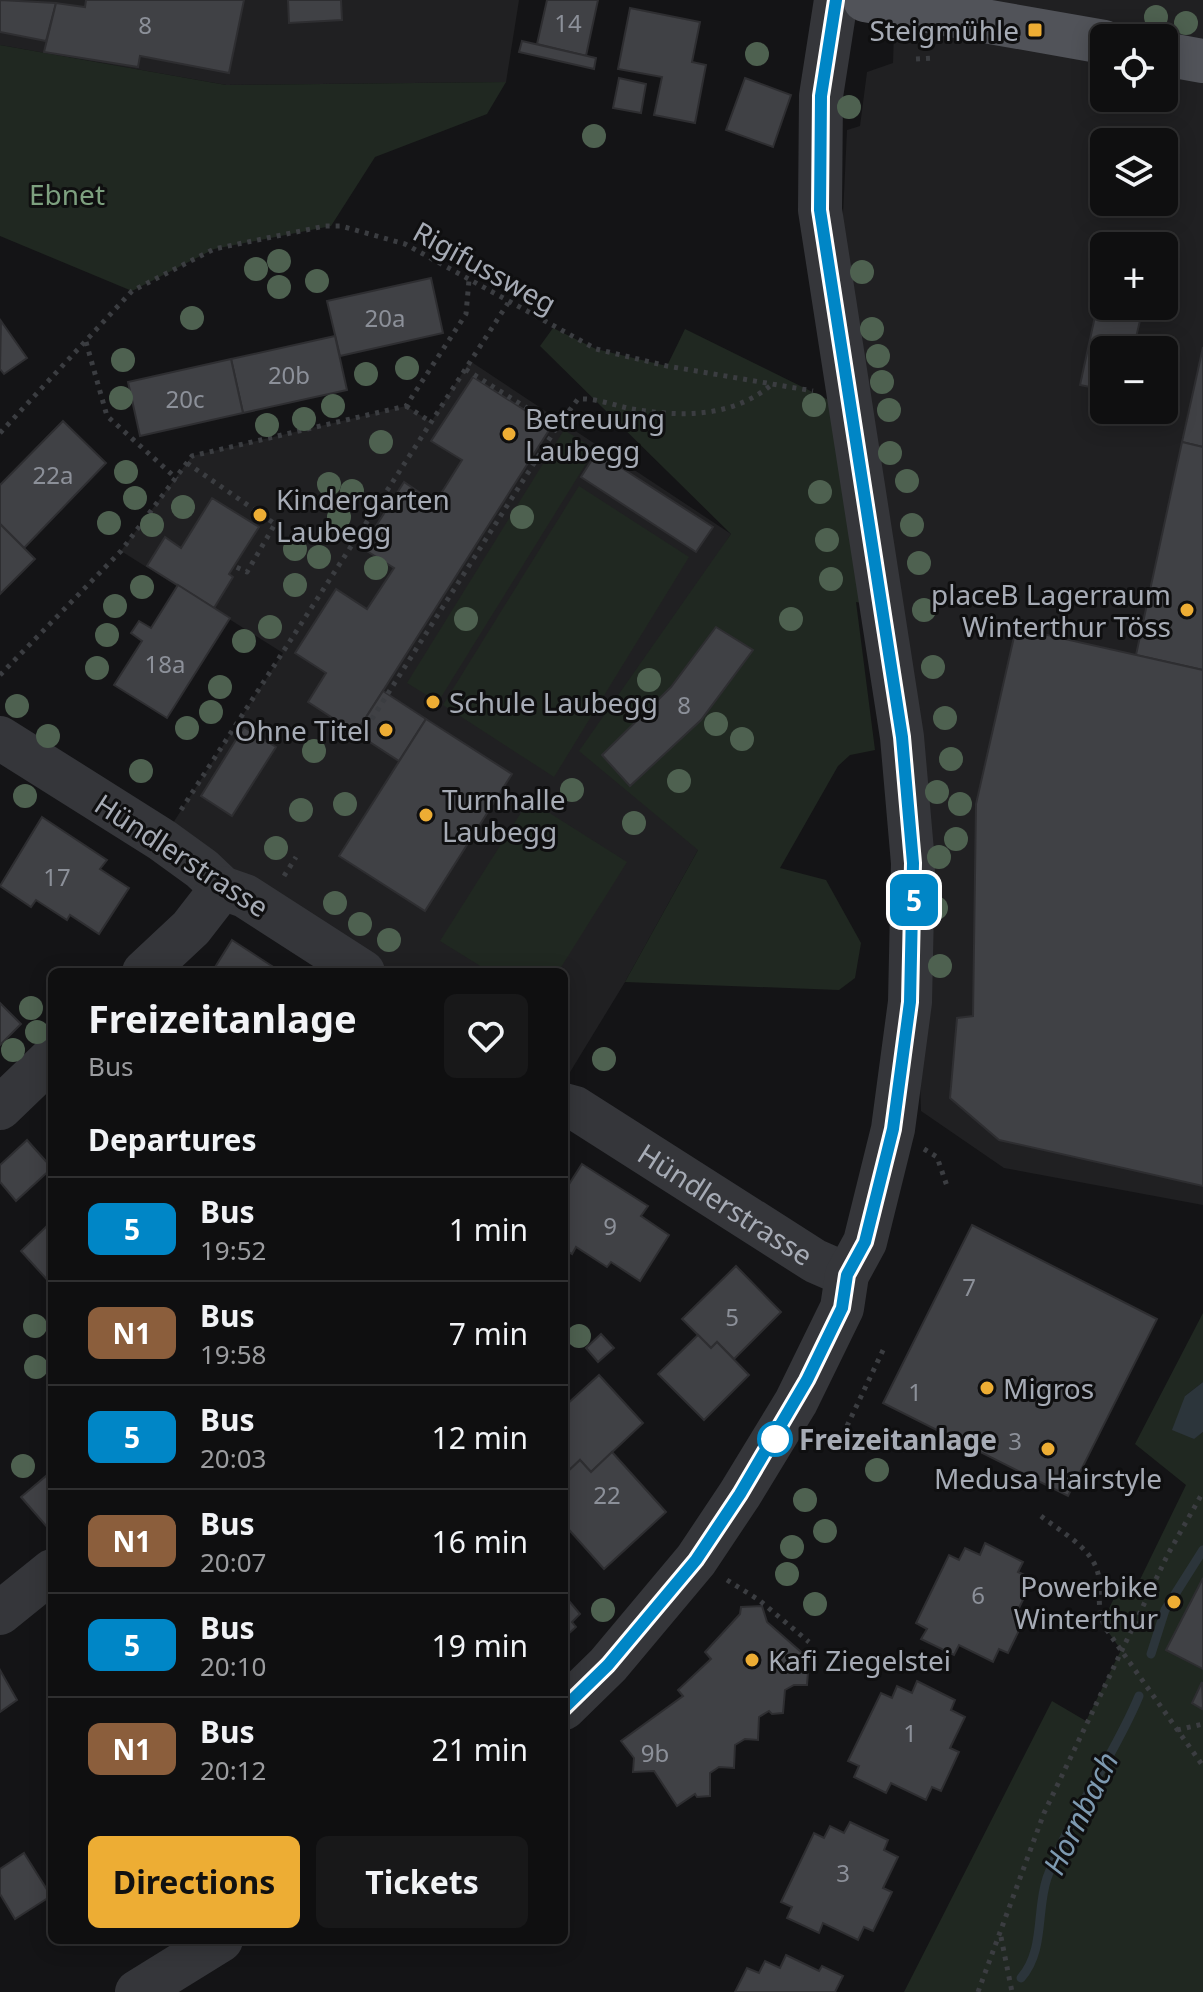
<!DOCTYPE html>
<meta charset="utf-8">
<style>
body{margin:0;font-family:"Noto Sans",sans-serif;background:#181819;color:#f1f3f6;height:100vh;display:flex;flex-direction:column;font-size:30px;white-space:nowrap}
*{box-sizing:border-box;margin:0}
p{font-size:26px;color:#9b9c9f}
.icon{flex:none;width:44px;height:44px;fill:none;stroke:currentColor;stroke-width:2;stroke-linecap:round;stroke-linejoin:round}
.map{position:relative;flex:1;overflow:hidden}
.sheet{position:absolute;left:48px;top:968px;width:520px;height:976px;display:flex;flex-direction:column;background:#0f0f10;border-radius:12px;box-shadow:0 4px 20px #0003,0 0 0 2px #2f2f30}
.sheet>*{flex:none}
.badge{padding:0 16px;border-radius:12px;font-size:28px;line-height:52px}
.tools{position:absolute;left:1090px;top:24px;display:grid;gap:16px}
.tools a{display:grid;place-items:center;width:88px;height:88px;border-radius:12px;background:#0f0f10;box-shadow:0 4px 20px #0003,0 0 0 2px #2f2f30;font-size:40px}
.map>.badge{position:absolute;translate:-50% -50%;box-shadow:0 0 0 4px #fff}
h2{padding:0 40px;font-size:30px;line-height:72px}
.round{display:grid;place-items:center;flex:none;width:84px;height:84px;border-radius:12px;background:#181819}
.overview{display:flex;align-items:center;justify-content:space-between;height:136px;padding:0 40px}
h1{font-size:38px;font-weight:700;line-height:60px}
.button{display:flex;gap:16px;margin-top:auto;padding:16px 40px}
.button a{flex:1;height:92px;border-radius:12px;background:#edad34;color:#111;font-size:32px;font-weight:700;line-height:92px;text-align:center}
.button a+a{background:#181819;color:#f1f3f6}
ul{padding:0;list-style:none}
li{display:flex;align-items:center;gap:24px;height:104px;padding:0 40px;border-top:2px solid #2f2f30}
li div{flex:1}
li b{display:block;font-size:30px}
li em{font-style:normal}
li .badge{min-width:88px;font-weight:700;text-align:center}
.map>svg:first-child{display:block}
.built{fill:#202022;fill-rule:evenodd}
.green{fill:#202821}
.water{fill:#2c353b}
.lines{fill:none;stroke-linecap:round;stroke-linejoin:round}
.stream{stroke:#2c353b;stroke-width:9}
.building{fill:#404145;stroke:#2e2e31;stroke-width:2}
.path{stroke:#3b3d41;stroke-width:5;stroke-dasharray:4 6;stroke-linecap:butt}
.minor{stroke:#35363a;stroke-width:44}
.major{stroke:#515359;stroke-width:44}
.tree{fill:#4e6150}
.line-casing{stroke:#fff;stroke-width:18}
.line{stroke:#0086c6;stroke-width:12}
.poi-dot{fill:#edad34;stroke:#0f0f10;stroke-width:3}
.stop-dot{fill:#fff;stroke:#0086c6;stroke-width:4}
.labels{text-anchor:middle;dominant-baseline:central;stroke-width:6;stroke-linejoin:round;paint-order:stroke}
.number-label{font-size:24px;fill:#8c9099}
.poi-label{font-size:28px;fill:#a6abb5;stroke:#0f0f10;text-anchor:start}
.park-label{font-size:28px;fill:#7da07f;stroke:#0f0f10}
.street-label{font-size:28px;fill:#a6abb5;stroke:#0f0f10}
.stop-label{font-size:28px;font-weight:bold;fill:#a6abb5;stroke:#0f0f10;text-anchor:start}
.water-label{font-size:30px;font-style:italic;fill:#7d99b0;stroke:#0f0f10}
</style>
<div class="map">
<svg width="1203" height="1992" viewBox="0 0 1203 1992">
<rect width="100%" height="100%" fill="#141416"/>
<g class="built">
<polygon points="0,0 519,0 506,82 226,85 0,45"/>
<path d="M 895,0 L 1203,0 L 1203,1205 L 1004,1168 L 921,1111 L 913,863 L 842,236 L 847,130 L 860,126 L 867,72 L 893,63 ZM 1104,38 L 1164,38 L 1164,98 L 1104,98 ZM 1104,142 L 1164,142 L 1164,202 L 1104,202 ZM 1104,246 L 1164,246 L 1164,306 L 1104,306 ZM 1104,350 L 1164,350 L 1164,410 L 1104,410 Z"/>
<polygon points="470,361 731,534 706,573 698,850 625,982 564,1082 564,972 363,972 162,840 283,653 121,551 192,456 406,406 431,422"/>
</g>
<g class="green">
<polygon points="0,45 226,85 506,82 487,114 375,157 331,226 214,249 132,291 0,236"/>
<polygon points="553,328 596,349 667,366 685,329 851,411 882,606 856,602 875,750 850,755 838,766 780,868 826,880 861,943 855,978 839,990 625,982 698,850 579,751 731,534 540,346"/>
<polygon points="564,430 595,449 438,702 407,683"/>
<polygon points="579,486 689,557 554,777 443,705"/>
<polygon points="529,800 627,862 558,972 490,972 440,941"/>
<polygon points="1203,1313 1203,1382 1185,1396 1193,1439 1203,1432 1203,1992 904,1992 1052,1701 1086,1721 1121,1650 1102,1623 1116,1594 1132,1596 1186,1485 1135,1444"/>
</g>
<polygon class="water" points="1203,1382 1203,1432 1194,1439 1172,1430 1185,1396"/>
<g class="lines">
<g class="stream">
<polyline points="1151,1654 1165,1610 1203,1550"/>
<path d="M 1021,1978 C 1045,1951 1036,1910 1047,1878 C 1070,1814 1113,1759 1139,1696"/>
</g>
</g>
<g class="building">
<polygon points="0,0 56,3 46,41 0,32"/>
<polygon points="86,0 244,0 229,73 140,56 138,67 44,52 56,3 85,7"/>
<polygon points="288,0 341,0 342,20 289,23"/>
<polygon points="547,0 598,0 586,56 537,44"/>
<polygon points="630,8 700,22 692,62 706,65 695,123 654,115 662,77 618,69"/>
<polygon points="522,41 596,58 594,69 519,52"/>
<polygon points="619,78 646,84 641,113 613,108"/>
<polygon points="745,78 791,95 773,147 726,130"/>
<polygon points="431,278 443,333 340,356 327,301"/>
<polygon points="1099,298 1104,299 1104,306 1143,308 1133,350 1104,350 1104,390 1080,385"/>
<polygon points="1,321 27,358 4,374 0,369"/>
<polygon points="335,336 347,390 243,413 231,359"/>
<polygon points="1203,347 1203,447 1182,442"/>
<polygon points="231,359 243,413 140,436 128,382"/>
<polygon points="473,377 551,427 356,733 308,702 326,673 295,653 336,589 367,609 394,568 362,548 404,482 435,503 462,460 431,441"/>
<polygon points="63,421 106,463 24,548 0,524 0,485"/>
<polygon points="1182,442 1203,447 1203,670 1136,655"/>
<polygon points="597,452 713,527 696,552 581,477"/>
<polygon points="212,498 259,527 229,574 233,577 214,608 147,566 165,537 181,548"/>
<polygon points="0,524 35,559 0,594"/>
<polygon points="178,585 230,618 167,718 114,685 142,641 131,633 139,621 151,628"/>
<polygon points="716,627 753,650 701,720 630,786 602,755 671,687"/>
<polygon points="1016,628 1203,670 1203,1186 999,1140 950,1098 957,1018 973,1016 976,804"/>
<polygon points="383,691 426,719 399,761 356,733"/>
<polygon points="426,719 512,774 425,911 339,856"/>
<polygon points="244,727 276,747 232,816 201,796"/>
<polygon points="42,817 107,860 100,869 129,888 99,934 70,915 67,920 36,900 31,907 0,886"/>
<polygon points="232,940 281,972 212,972"/>
<polygon points="0,1003 21,1024 0,1045"/>
<polygon points="27,1140 52,1168 16,1201 0,1182 0,1165"/>
<polygon points="582,1164 648,1206 641,1216 669,1235 640,1281 611,1262 607,1267 576,1247 572,1254 564,1249 564,1192"/>
<polygon points="52,1221 52,1283 51,1284 21,1251"/>
<polygon points="972,1225 1157,1319 1068,1496 883,1403"/>
<polygon points="736,1266 781,1312 734,1359 717,1342 711,1348 682,1319"/>
<polygon points="601,1334 614,1348 598,1362 586,1348"/>
<polygon points="698,1335 711,1348 717,1342 749,1375 704,1420 658,1374"/>
<polygon points="599,1375 643,1423 591,1472 580,1460 564,1475 564,1407"/>
<polygon points="612,1452 666,1512 604,1569 564,1524 564,1475 580,1460 591,1472"/>
<polygon points="52,1471 52,1525 48,1528 21,1497"/>
<polygon points="985,1543 1023,1562 1018,1572 1033,1579 1018,1610 1027,1614 1008,1653 999,1649 993,1662 959,1645 954,1655 921,1639 927,1629 916,1623 949,1555 959,1560 965,1548 980,1555"/>
<polygon points="1203,1578 1203,1669 1166,1650"/>
<polygon points="564,1595 580,1614 572,1622 576,1627 564,1638"/>
<polygon points="762,1606 767,1622 809,1659 807,1685 794,1685 785,1690 783,1713 772,1714 769,1711 759,1717 758,1740 745,1739 735,1745 734,1768 719,1767 710,1773 710,1796 697,1797 695,1794 677,1806 654,1771 633,1772 634,1758 621,1741 683,1696 678,1690 711,1659 705,1652 740,1614 741,1607"/>
<polygon points="0,1670 17,1700 0,1712"/>
<polygon points="917,1681 955,1700 951,1710 965,1717 950,1748 959,1752 941,1791 932,1787 926,1800 891,1783 886,1793 854,1777 859,1766 848,1761 881,1693 892,1698 897,1686 912,1693"/>
<polygon points="1202,1682 1203,1706 1202,1709 1192,1703"/>
<polygon points="850,1822 888,1840 884,1850 898,1857 883,1888 892,1892 873,1931 864,1927 858,1940 823,1923 819,1933 787,1918 792,1907 781,1902 814,1833 824,1838 830,1826 844,1833"/>
<polygon points="24,1853 51,1896 15,1919 0,1894 0,1869"/>
<polygon points="786,1955 819,1971 822,1966 843,1976 835,1992 735,1992 747,1968 759,1973 765,1961 780,1968"/>
</g>
<g class="lines">
<g class="path">
<polyline points="916,59 933,58"/>
<polyline points="86,342 107,416 177,479"/>
<polyline points="406,406 431,422"/>
<path d="M 557,427 L 578,399 C 594,398 611,404 627,408 C 676,417 729,419 770,386"/>
<polyline points="0,433 132,291 214,249 325,226 341,226 405,244 596,349 667,366 813,391"/>
<polyline points="187,463 275,524 247,572 234,566"/>
<polyline points="0,675 121,551 192,456 406,406 466,314 469,280"/>
<polyline points="361,736 557,427 465,369"/>
<polyline points="181,810 508,303"/>
<polyline points="284,876 296,857"/>
<polyline points="924,1149 937,1157 948,1189"/>
<polyline points="847,1426 885,1346"/>
<path d="M 1041,1516 C 1062,1533 1097,1550 1099,1580 C 1100,1598 1097,1612 1106,1629 L 1203,1766"/>
<polyline points="727,1580 759,1600 809,1642"/>
<polyline points="1177,1730 1203,1724"/>
<polyline points="1001,1937 1012,1992"/>
<polyline points="978,1992 1044,1813 1168,1554 1203,1492"/>
</g>
<g class="minor">
<polyline points="0,738 162,840 202,869 222,888 245,896 363,972"/>
<polyline points="144,972 191,928 222,888"/>
<path id="s1" d="M 564,1105 L 575,1108 L 815,1261 L 847,1275"/>
<polyline points="0,1108 52,1058"/>
<polyline points="0,1613 52,1571"/>
<polyline points="564,1708 608,1665 696,1560 740,1494 796,1402 842,1308 847,1275 865,1242 893,1129 910,1002 913,863 902,737 820,210 821,96 836,0"/>
<polyline points="137,1992 221,1940"/>
</g>
<g class="major">
<polyline points="865,0 1104,42"/>
<polyline points="1164,54 1203,61"/>
</g>
</g>
<g class="tree">
<circle cx="1156" cy="17" r="12"/>
<circle cx="1186" cy="23" r="12"/>
<circle cx="757" cy="54" r="12"/>
<circle cx="849" cy="107" r="12"/>
<circle cx="594" cy="136" r="12"/>
<circle cx="279" cy="261" r="12"/>
<circle cx="256" cy="269" r="12"/>
<circle cx="862" cy="272" r="12"/>
<circle cx="317" cy="281" r="12"/>
<circle cx="279" cy="287" r="12"/>
<circle cx="192" cy="318" r="12"/>
<circle cx="872" cy="329" r="12"/>
<circle cx="878" cy="356" r="12"/>
<circle cx="123" cy="360" r="12"/>
<circle cx="407" cy="368" r="12"/>
<circle cx="366" cy="374" r="12"/>
<circle cx="882" cy="382" r="12"/>
<circle cx="121" cy="398" r="12"/>
<circle cx="814" cy="405" r="12"/>
<circle cx="333" cy="406" r="12"/>
<circle cx="889" cy="410" r="12"/>
<circle cx="304" cy="419" r="12"/>
<circle cx="267" cy="425" r="12"/>
<circle cx="381" cy="442" r="12"/>
<circle cx="890" cy="453" r="12"/>
<circle cx="126" cy="472" r="12"/>
<circle cx="907" cy="481" r="12"/>
<circle cx="329" cy="484" r="12"/>
<circle cx="352" cy="491" r="12"/>
<circle cx="820" cy="492" r="12"/>
<circle cx="135" cy="498" r="12"/>
<circle cx="183" cy="507" r="12"/>
<circle cx="339" cy="517" r="12"/>
<circle cx="522" cy="517" r="12"/>
<circle cx="109" cy="523" r="12"/>
<circle cx="152" cy="525" r="12"/>
<circle cx="912" cy="525" r="12"/>
<circle cx="827" cy="540" r="12"/>
<circle cx="295" cy="549" r="12"/>
<circle cx="319" cy="557" r="12"/>
<circle cx="919" cy="563" r="12"/>
<circle cx="376" cy="568" r="12"/>
<circle cx="831" cy="579" r="12"/>
<circle cx="295" cy="585" r="12"/>
<circle cx="142" cy="587" r="12"/>
<circle cx="115" cy="606" r="12"/>
<circle cx="924" cy="610" r="12"/>
<circle cx="466" cy="619" r="12"/>
<circle cx="791" cy="619" r="12"/>
<circle cx="270" cy="627" r="12"/>
<circle cx="107" cy="635" r="12"/>
<circle cx="244" cy="641" r="12"/>
<circle cx="933" cy="667" r="12"/>
<circle cx="97" cy="668" r="12"/>
<circle cx="649" cy="680" r="12"/>
<circle cx="220" cy="687" r="12"/>
<circle cx="17" cy="706" r="12"/>
<circle cx="211" cy="712" r="12"/>
<circle cx="945" cy="718" r="12"/>
<circle cx="716" cy="724" r="12"/>
<circle cx="187" cy="728" r="12"/>
<circle cx="48" cy="736" r="12"/>
<circle cx="742" cy="739" r="12"/>
<circle cx="314" cy="751" r="12"/>
<circle cx="951" cy="759" r="12"/>
<circle cx="141" cy="771" r="12"/>
<circle cx="679" cy="781" r="12"/>
<circle cx="572" cy="790" r="12"/>
<circle cx="937" cy="792" r="12"/>
<circle cx="25" cy="796" r="12"/>
<circle cx="345" cy="804" r="12"/>
<circle cx="960" cy="804" r="12"/>
<circle cx="301" cy="810" r="12"/>
<circle cx="634" cy="823" r="12"/>
<circle cx="956" cy="839" r="12"/>
<circle cx="276" cy="848" r="12"/>
<circle cx="939" cy="857" r="12"/>
<circle cx="335" cy="903" r="12"/>
<circle cx="936" cy="908" r="12"/>
<circle cx="360" cy="924" r="12"/>
<circle cx="389" cy="940" r="12"/>
<circle cx="940" cy="966" r="12"/>
<circle cx="31" cy="1008" r="12"/>
<circle cx="37" cy="1032" r="12"/>
<circle cx="13" cy="1050" r="12"/>
<circle cx="604" cy="1059" r="12"/>
<circle cx="35" cy="1326" r="12"/>
<circle cx="579" cy="1336" r="12"/>
<circle cx="36" cy="1367" r="12"/>
<circle cx="23" cy="1466" r="12"/>
<circle cx="877" cy="1470" r="12"/>
<circle cx="805" cy="1500" r="12"/>
<circle cx="825" cy="1531" r="12"/>
<circle cx="792" cy="1547" r="12"/>
<circle cx="787" cy="1574" r="12"/>
<circle cx="815" cy="1604" r="12"/>
<circle cx="603" cy="1610" r="12"/>
</g>
<g class="lines">
<g class="line-casing">
<polyline id="line" points="564,1708 608,1665 696,1560 740,1494 807,1380 842,1308 847,1275 865,1242 893,1129 910,1002 913,863 902,737 820,210 821,96 836,0"/>
</g>
<use href="#line" class="line"/>
</g>
<g class="poi-dot">
<rect x="1027" y="22" width="16" height="16" rx="4"/>
<circle cx="509" cy="434" r="8"/>
<circle cx="260" cy="515" r="8"/>
<circle cx="1187" cy="610" r="8"/>
<circle cx="433" cy="702" r="8"/>
<circle cx="386" cy="730" r="8"/>
<circle cx="426" cy="815" r="8"/>
<circle cx="987" cy="1388" r="8"/>
<circle cx="1048" cy="1449" r="8"/>
<circle cx="1174" cy="1602" r="8"/>
<circle cx="752" cy="1660" r="8"/>
</g>
<circle class="stop-dot" cx="775" cy="1439" r="16"/>
<g class="labels">
<g class="number-label">
<text x="568" y="22">14</text>
<text x="145" y="24">8</text>
<text x="385" y="317">20a</text>
<text x="289" y="374">20b</text>
<text x="185" y="398">20c</text>
<text x="53" y="474">22a</text>
<text x="165" y="663">18a</text>
<text x="684" y="704">8</text>
<text x="57" y="876">17</text>
<text x="610" y="1225">9</text>
<text x="969" y="1286">7</text>
<text x="732" y="1316">5</text>
<text x="915" y="1391">1</text>
<text x="1015" y="1440">3</text>
<text x="607" y="1494">22</text>
<text x="978" y="1594">6</text>
<text x="910" y="1732">1</text>
<text x="655" y="1752">9b</text>
<text x="843" y="1872">3</text>
</g>
<g class="poi-label">
<text x="1019" y="30" text-anchor="end">Steigmühle</text>
<text x="525" y="418">Betreuung<tspan x="525" dy="32">Laubegg</tspan></text>
<text x="276" y="499">Kindergarten<tspan x="276" dy="32">Laubegg</tspan></text>
<text x="1171" y="594" text-anchor="end">placeB Lagerraum<tspan x="1171" dy="32">Winterthur Töss</tspan></text>
<text x="449" y="702">Schule Laubegg</text>
<text x="370" y="730" text-anchor="end">Ohne Titel</text>
<text x="442" y="799">Turnhalle<tspan x="442" dy="32">Laubegg</tspan></text>
<text x="1003" y="1388">Migros</text>
<text x="1048" y="1478" text-anchor="middle">Medusa Hairstyle</text>
<text x="1158" y="1586" text-anchor="end">Powerbike<tspan x="1158" dy="32">Winterthur</tspan></text>
<text x="768" y="1660">Kafi Ziegelstei</text>
</g>
<g class="park-label">
<text x="67" y="194">Ebnet</text>
</g>
<g class="street-label">
<text transform="translate(485 267) rotate(29)">Rigifussweg</text>
<text transform="translate(182 855) rotate(33)">Hündlerstrasse</text>
<text stroke="none"><textPath href="#s1" startOffset="190">Hündlerstrasse</textPath></text>
</g>
<g class="stop-label">
<text x="799" y="1439">Freizeitanlage</text>
</g>
<g class="water-label">
<text transform="translate(1080 1813) rotate(-64)">Hornbach</text>
</g>
</g>
</svg>
<div class="tools">
<a><svg class="icon" aria-label="locate" viewBox="0 0 24 24"><circle cx="12" cy="12" r="6"/><path d="M12 2v4M12 18v4M2 12h4M18 12h4"/></svg></a>
<a><svg class="icon" aria-label="layers" viewBox="0 0 24 24"><path d="M12 4l9 5-9 5-9-5zM3 14l9 5 9-5"/></svg></a>
<a>+</a>
<a>−</a>
</div>
<b class="badge" style="left:914px;top:900px;background:#0086c6;color:#fff">5</b>
<section class="sheet">
<div class="overview"><div><h1>Freizeitanlage</h1><p>Bus</p></div><a class="round"><svg class="icon" aria-label="heart" viewBox="0 0 24 24"><path d="M12 20l-8-8c-3-5 5-10 8-4 3-6 11-1 8 4z"/></svg></a></div>
<h2>Departures</h2>
<ul>
<li><span class="badge" style="background:#0086c6;color:#fff">5</span><div><b>Bus</b><p>19:52</p></div><em>1 min</em></li>
<li><span class="badge" style="background:#8b5e3c;color:#fff">N1</span><div><b>Bus</b><p>19:58</p></div><em>7 min</em></li>
<li><span class="badge" style="background:#0086c6;color:#fff">5</span><div><b>Bus</b><p>20:03</p></div><em>12 min</em></li>
<li><span class="badge" style="background:#8b5e3c;color:#fff">N1</span><div><b>Bus</b><p>20:07</p></div><em>16 min</em></li>
<li><span class="badge" style="background:#0086c6;color:#fff">5</span><div><b>Bus</b><p>20:10</p></div><em>19 min</em></li>
<li><span class="badge" style="background:#8b5e3c;color:#fff">N1</span><div><b>Bus</b><p>20:12</p></div><em>21 min</em></li>
</ul>
<div class="button"><a>Directions</a><a>Tickets</a></div>
</section>
</div>
